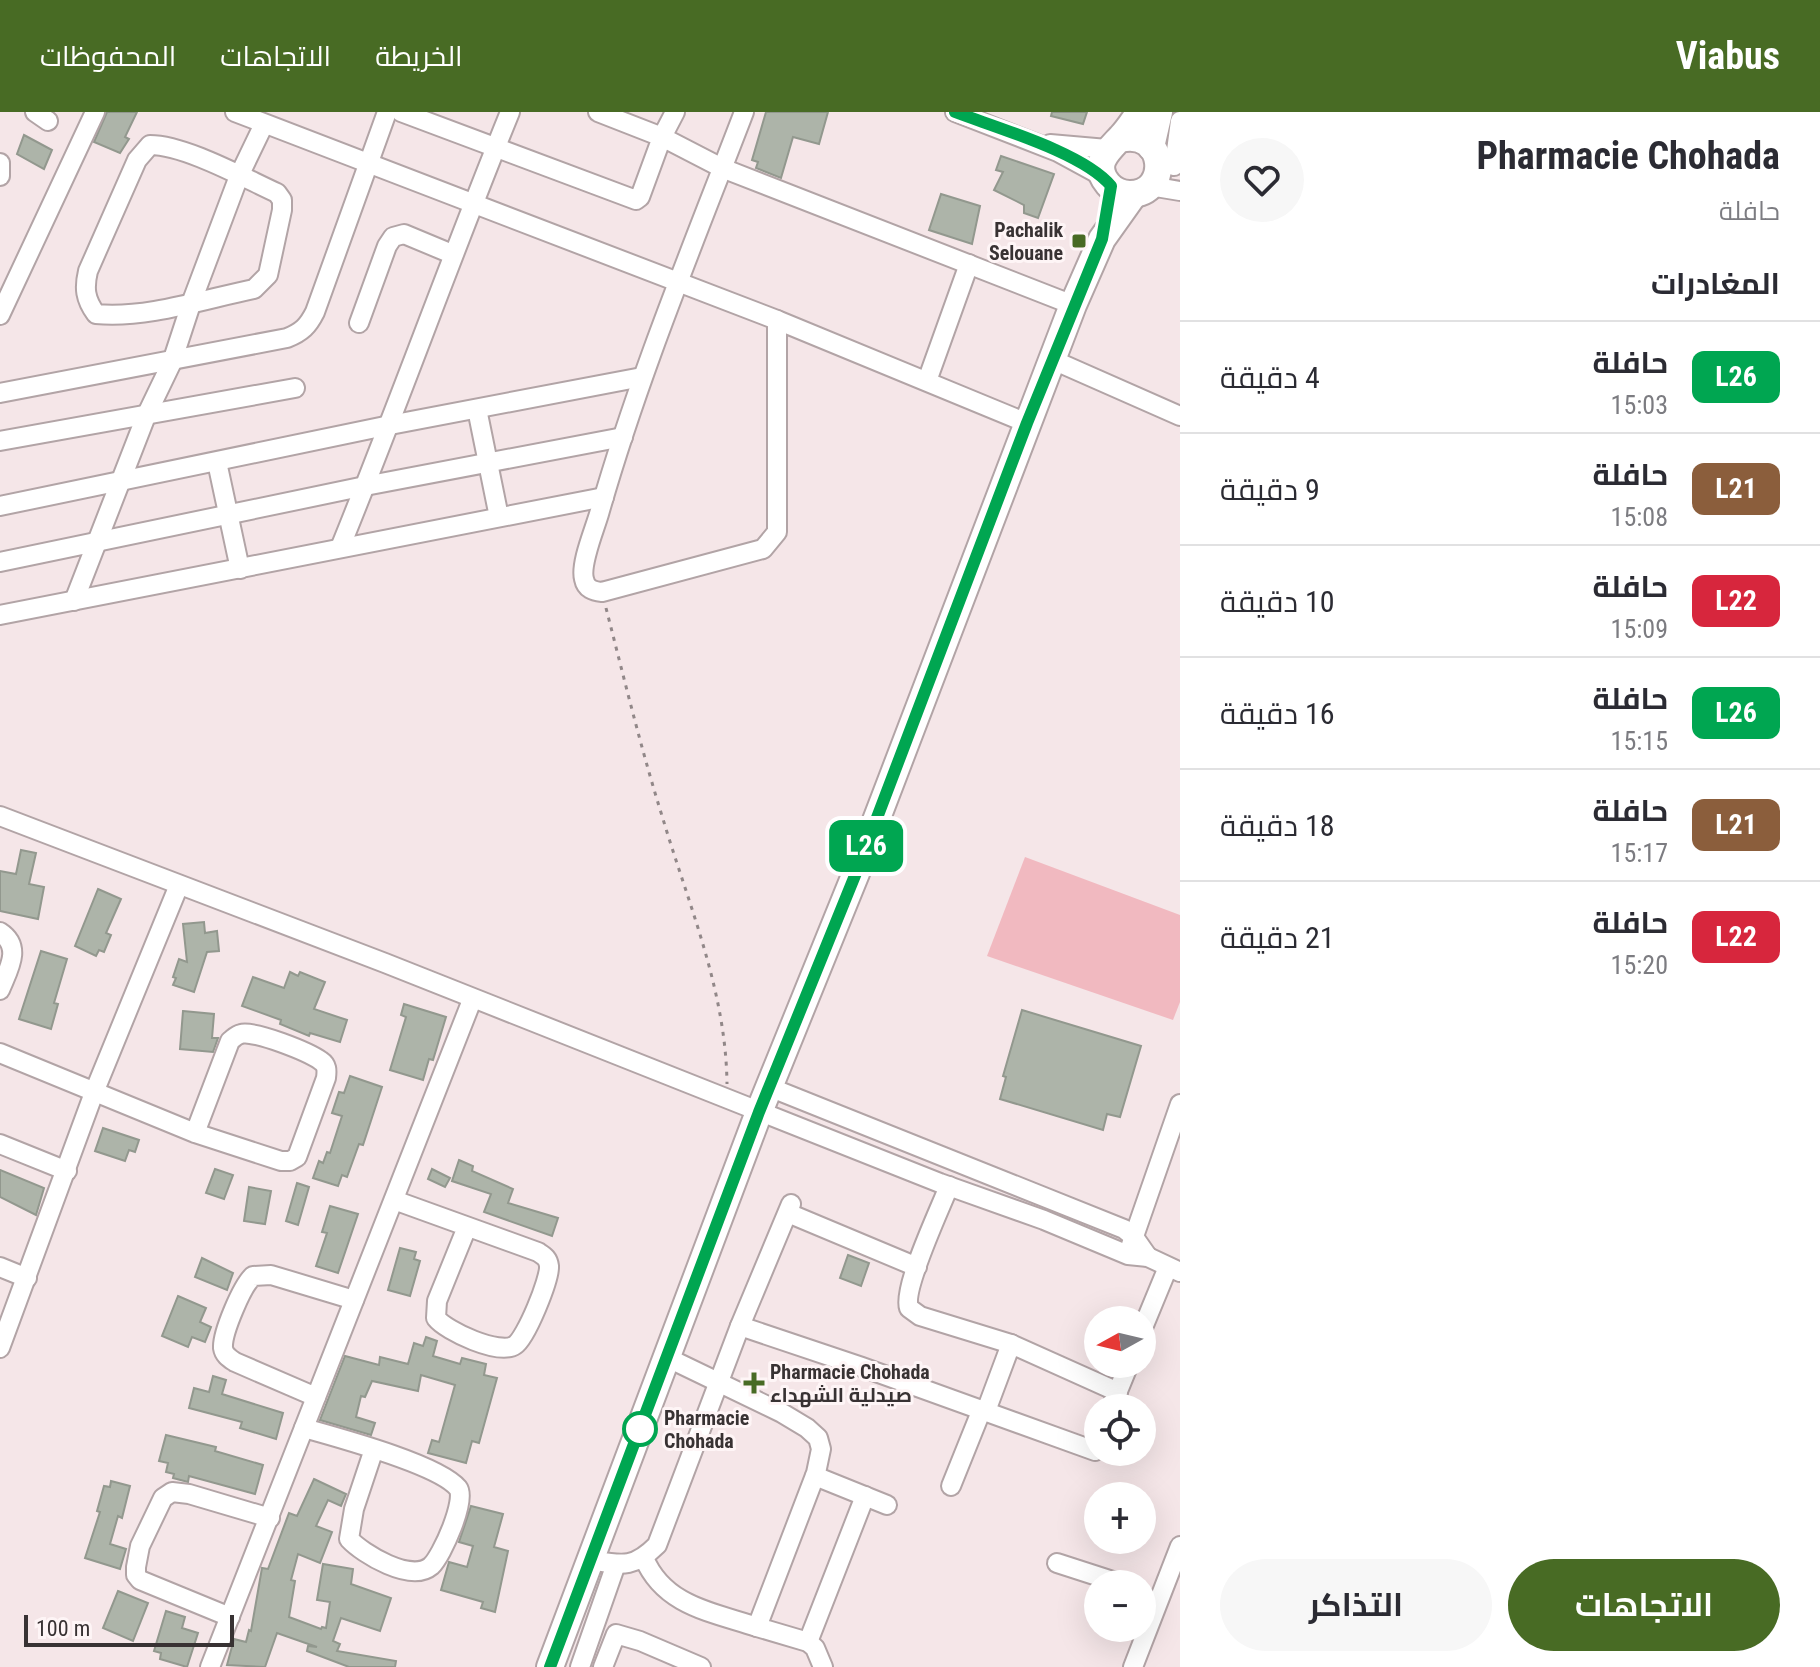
<!DOCTYPE html>
<html lang="ar">
<meta charset="utf-8">
<style>
body{margin:0;font-family:"Roboto Condensed",Cairo,sans-serif;background:#f7f7f7;color:#2b2b33;direction:rtl;height:100vh;display:flex;flex-direction:column;font-size:30px;white-space:nowrap}
*{box-sizing:border-box;margin:0}
p{font-size:26px;color:#7c7c81}
.icon{flex:none;width:44px;height:44px;fill:none;stroke:currentColor;stroke-width:2;stroke-linecap:round;stroke-linejoin:round}
.map{position:relative;flex:1;overflow:hidden;direction:ltr}
.drawer{display:flex;flex-direction:column;background:#fff;width:640px}
.drawer>*{flex:none}
.badge{padding:0 16px;border-radius:12px;font-size:28px;line-height:52px}
.needle{width:52px;rotate:262deg}
.buttons{position:absolute;left:1084px;top:1194px;display:grid;gap:16px}
.buttons a{display:grid;place-items:center;width:72px;height:72px;border-radius:50%;background:#fff;box-shadow:0 8px 32px #0002;font-size:40px}
.scale{position:absolute;left:24px;bottom:20px;width:210px;box-sizing:border-box;padding-left:8px;border:4px solid #383233;border-top:0;font-size:22px;line-height:28px;white-space:nowrap;color:#383233;-webkit-text-stroke:6px #fef5f6;paint-order:stroke}
.map>.badge{position:absolute;translate:-50% -50%;box-shadow:0 0 0 4px #fff}
h2{padding:0 40px;font-size:30px;line-height:72px}
.round{display:grid;place-items:center;flex:none;width:84px;height:84px;border-radius:42px;background:#f7f7f7}
.headline{display:flex;align-items:center;justify-content:space-between;height:136px;padding:0 40px}
h1{font-size:38px;font-weight:700;line-height:60px}
.button{display:flex;gap:16px;margin-top:auto;padding:16px 40px}
.button a{flex:1;height:92px;border-radius:48px;background:#486b24;color:#fff;font-size:32px;font-weight:700;line-height:92px;text-align:center}
.button a+a{background:#f7f7f7;color:#2b2b33}
ul{padding:0;list-style:none}
li{display:flex;align-items:center;gap:24px;height:112px;padding:0 40px;border-top:2px solid #e1e1e2}
li div{flex:1}
li b{display:block;font-size:30px}
li em{font-style:normal}
li .badge{min-width:88px;font-weight:700;text-align:center}
header{display:flex;align-items:center;gap:48px;box-sizing:border-box;height:112px;padding:0 40px;background:#486b24;color:#fff}
header strong{font-size:38px}
nav{display:flex;gap:44px;margin-inline-start:auto;font-size:28px}
main{display:flex;flex:1;min-height:0}
.map>svg:first-child{display:block}
.green{fill:#f1b9c0}
.building{fill:#adb4a9;stroke:#92988e;stroke-width:2}
.lines{fill:none;stroke-linecap:round;stroke-linejoin:round}
.minor-casing{stroke:#b2a4a6;stroke-width:22}
.highway-casing{stroke:#b2a4a6;stroke-width:30}
.path{stroke:#918788;stroke-width:3;stroke-dasharray:4 6;stroke-linecap:butt}
.minor{stroke:#fff;stroke-width:18}
.highway{stroke:#fff;stroke-width:26}
.line-casing{stroke:#fff;stroke-width:18}
.line{stroke:#00a651;stroke-width:12}
.poi-dot{fill:#486b24;stroke:#fef5f6;stroke-width:3}
.stop-dot{fill:#fff;stroke:#00a651;stroke-width:4}
.labels{text-anchor:middle;dominant-baseline:central;stroke-width:6;stroke-linejoin:round;paint-order:stroke}
.poi-label{font-size:20px;font-weight:bold;fill:#383233;stroke:#fef5f6;text-anchor:end}
.stop-label{font-size:20px;font-weight:bold;fill:#383233;stroke:#fef5f6;text-anchor:start}
</style>
<header>
<strong>Viabus</strong>
<nav><a>الخريطة</a><a>الاتجاهات</a><a>المحفوظات</a></nav>
</header>
<main>
<section class="drawer">
<div class="headline"><div><h1>Pharmacie Chohada</h1><p>حافلة</p></div><a class="round"><svg class="icon" aria-label="heart" viewBox="0 0 24 24"><path d="M12 20l-8-8c-3-5 5-10 8-4 3-6 11-1 8 4z"/></svg></a></div>
<h2>المغادرات</h2>
<ul>
<li><span class="badge" style="background:#00a651;color:#fff">L26</span><div><b>حافلة</b><p>15:03</p></div><em>4 دقيقة</em></li>
<li><span class="badge" style="background:#8b5e3c;color:#fff">L21</span><div><b>حافلة</b><p>15:08</p></div><em>9 دقيقة</em></li>
<li><span class="badge" style="background:#d7263d;color:#fff">L22</span><div><b>حافلة</b><p>15:09</p></div><em>10 دقيقة</em></li>
<li><span class="badge" style="background:#00a651;color:#fff">L26</span><div><b>حافلة</b><p>15:15</p></div><em>16 دقيقة</em></li>
<li><span class="badge" style="background:#8b5e3c;color:#fff">L21</span><div><b>حافلة</b><p>15:17</p></div><em>18 دقيقة</em></li>
<li><span class="badge" style="background:#d7263d;color:#fff">L22</span><div><b>حافلة</b><p>15:20</p></div><em>21 دقيقة</em></li>
</ul>
<div class="button"><a>الاتجاهات</a><a>التذاكر</a></div>
</section>
<div class="map">
<svg width="1180" height="1555" viewBox="0 0 1180 1555">
<rect width="100%" height="100%" fill="#f5e6e8"/>
<polygon class="green" points="1025,745 1180,803 1180,890 1173,908 987,844"/>
<g class="building">
<polygon points="107,0 137,0 125,25 129,27 120,41 94,30"/>
<polygon points="766,0 828,0 819,32 793,25 781,66 756,56 758,50 752,48"/>
<polygon points="1052,0 1087,0 1083,12 1051,4"/>
<polygon points="24,23 52,38 44,57 17,42"/>
<polygon points="1001,44 1054,62 1038,106 1024,101 1024,93 994,78 1003,60 996,58"/>
<polygon points="941,82 980,94 972,132 929,118"/>
<polygon points="21,738 36,741 29,772 44,775 38,807 0,799 0,759 16,762"/>
<polygon points="98,777 121,787 106,821 111,823 104,840 99,838 96,844 75,834"/>
<polygon points="204,810 205,821 217,819 219,839 207,840 194,880 173,873 176,866 173,865 179,847 187,850 183,812"/>
<polygon points="41,839 67,847 54,891 58,892 51,917 19,907"/>
<polygon points="290,860 298,864 300,860 325,870 314,897 347,908 340,930 310,921 309,924 280,912 281,908 242,894 253,865 284,876"/>
<polygon points="404,892 446,905 433,948 429,947 423,968 390,958 406,905 401,903"/>
<polygon points="1022,898 1141,934 1120,1005 1107,1002 1103,1018 1000,987 1006,965 1003,964"/>
<polygon points="183,899 214,902 212,926 218,926 213,940 180,937"/>
<polygon points="350,964 382,975 363,1033 359,1032 347,1065 342,1063 338,1074 313,1066 319,1049 323,1051 327,1040 330,1041 342,1004 332,1001 339,980 344,981"/>
<polygon points="103,1016 139,1028 135,1040 129,1038 125,1049 95,1039"/>
<polygon points="459,1048 473,1054 472,1059 513,1077 508,1091 558,1106 552,1124 484,1100 491,1082 452,1069"/>
<polygon points="215,1057 233,1063 224,1087 206,1081"/>
<polygon points="432,1057 450,1066 445,1075 428,1067"/>
<polygon points="0,1058 44,1076 36,1103 0,1085"/>
<polygon points="297,1071 309,1075 298,1113 286,1109"/>
<polygon points="249,1075 271,1079 265,1112 244,1109"/>
<polygon points="330,1094 358,1102 338,1161 316,1154 327,1121 322,1120"/>
<polygon points="400,1136 416,1140 414,1147 420,1149 410,1184 388,1178"/>
<polygon points="848,1143 869,1151 861,1174 840,1166"/>
<polygon points="202,1146 233,1161 227,1178 195,1165"/>
<polygon points="178,1184 206,1196 200,1210 211,1215 205,1230 192,1225 188,1235 162,1224"/>
<polygon points="426,1225 437,1229 433,1244 460,1252 462,1246 486,1252 484,1263 497,1266 479,1331 472,1329 466,1351 428,1341 432,1328 439,1330 455,1273 421,1263 418,1279 372,1269 365,1285 361,1284 356,1305 375,1311 371,1323 320,1308 345,1244 379,1253 380,1245 408,1252 414,1231 423,1234"/>
<polygon points="213,1264 226,1268 222,1282 283,1301 276,1327 240,1316 242,1310 189,1296 194,1276 209,1280"/>
<polygon points="166,1323 216,1335 215,1339 263,1353 255,1382 189,1364 188,1370 173,1366 174,1362 166,1360 168,1351 159,1349"/>
<polygon points="314,1367 346,1382 341,1394 328,1388 316,1414 332,1420 320,1451 298,1442 291,1468 295,1469 289,1505 321,1517 322,1515 326,1516 330,1490 317,1488 323,1452 353,1457 351,1472 391,1486 380,1519 341,1506 333,1529 340,1532 337,1539 396,1549 395,1555 349,1555 307,1539 308,1534 317,1535 277,1521 265,1555 227,1553 234,1527 246,1530 249,1518 251,1519 262,1456 268,1457 289,1401 297,1404"/>
<polygon points="111,1369 130,1374 122,1406 118,1404 110,1432 126,1437 120,1457 85,1446 100,1400 97,1399 104,1374 110,1375"/>
<polygon points="471,1394 503,1402 494,1435 508,1439 495,1500 481,1496 483,1490 441,1478 449,1450 467,1455 473,1434 459,1430"/>
<polygon points="118,1479 148,1491 133,1529 103,1516"/>
<polygon points="166,1499 185,1505 182,1516 198,1521 187,1555 160,1547 161,1541 154,1539"/>
</g>
<g class="lines">
<g class="minor-casing">
<g id="minor">
<polyline points="35,0 48,9"/>
<polyline points="235,0 777,208"/>
<polyline points="401,0 636,88 640,85 662,25 598,0"/>
<polyline points="675,0 662,25 722,56 1073,193"/>
<path d="M 744,0 C 693,133 638,265 599,402 C 594,419 580,452 584,467 C 586,477 593,479 602,480 L 763,437 L 777,420 L 777,208 L 1027,311"/>
<polyline points="955,0 1058,40 1104,65"/>
<polyline points="1050,32 1107,37"/>
<path d="M 150,33 C 185,33 244,66 277,81 L 282,88 L 282,98 L 268,163 L 254,177 C 205,187 146,207 96,202 C 85,187 84,176 88,159 L 137,48 Z"/>
<polyline points="0,51 0,64"/>
<polyline points="1174,54 1180,9"/>
<polyline points="1147,77 1156,75 1180,79"/>
<polyline points="0,203 95,0"/>
<polyline points="359,211 387,134 393,125 404,122 452,142"/>
<polyline points="1053,248 1180,304"/>
<polyline points="927,269 969,152"/>
<path d="M 0,281 L 287,226 C 302,220 308,214 315,200 L 387,0"/>
<polyline points="477,297 499,405"/>
<polyline points="0,329 295,276"/>
<polyline points="217,350 240,457"/>
<polyline points="0,394 390,313 642,265"/>
<path d="M 340,436 C 399,291 451,145 510,0"/>
<polyline points="0,450 365,374 623,325"/>
<polyline points="74,489 146,304 172,250 192,189 239,64 264,12"/>
<polyline points="0,503 604,385"/>
<polyline points="0,704 385,851 940,1071 1044,1108 1128,1143 1148,1145 1180,1160"/>
<path d="M 0,820 C 23,835 8,858 0,878"/>
<path d="M 0,941 L 195,1021 L 281,1049 L 290,1049 L 297,1045 L 326,966 C 327,958 327,953 321,949 C 309,940 254,918 241,922 C 236,923 234,926 230,929 L 195,1021"/>
<polyline points="769,975 1124,1117 1134,1125 1148,1145"/>
<polyline points="0,1032 67,1059"/>
<path d="M 949,1074 C 940,1097 902,1177 909,1196 L 920,1204 L 1011,1232 L 1118,1280"/>
<path d="M 394,1088 L 538,1140 C 544,1144 548,1146 549,1154 C 550,1167 526,1226 515,1233 C 500,1244 446,1219 436,1206 L 437,1189 L 467,1115"/>
<polyline points="788,1101 917,1155"/>
<polyline points="1131,1133 1180,992"/>
<polyline points="0,1155 27,1166"/>
<polyline points="740,1214 862,1255 1095,1339"/>
<polyline points="1142,1218 1168,1155"/>
<polyline points="0,1236 95,978 179,773"/>
<polyline points="666,1245 782,1301 807,1316 818,1326 821,1337 816,1361 757,1515 808,1530 815,1536 823,1555"/>
<path d="M 316,1285 L 235,1250 C 229,1246 224,1243 223,1236 C 222,1221 242,1174 253,1164 L 271,1163 L 354,1188"/>
<polyline points="1111,1296 1129,1252"/>
<polyline points="986,1299 1011,1232"/>
<path d="M 304,1316 C 336,1325 438,1352 458,1376 C 467,1387 442,1444 431,1454 C 411,1471 363,1442 349,1427 L 354,1397 L 374,1337"/>
<polyline points="815,1364 887,1393"/>
<polyline points="951,1374 982,1297"/>
<path d="M 644,1446 C 664,1494 712,1500 757,1515"/>
<path d="M 590,1448 C 622,1453 633,1457 657,1433 L 740,1214 L 791,1092"/>
<polyline points="1057,1451 1122,1472"/>
<polyline points="230,1505 140,1468 136,1463 136,1455 140,1434 163,1386 172,1380 189,1382 270,1406"/>
<polyline points="808,1530 865,1384"/>
<polyline points="210,1555 472,888"/>
<polyline points="580,1555 616,1452"/>
<polyline points="603,1555 616,1522 640,1529 701,1555"/>
<polyline points="1133,1555 1180,1434"/>
</g>
</g>
<g class="highway-casing">
<g id="highway">
<path d="M 1120,27 C 1167,16 1171,82 1130,82 C 1122,82 1114,79 1108,72 C 1091,52 1109,38 1121,25 C 1128,18 1134,8 1140,0"/>
<polyline points="1151,35 1159,0"/>
<polyline points="550,1555 759,1000 856,761 1073,193 1102,127 1134,82"/>
</g>
</g>
<path class="path" d="M 606,496 C 624,566 641,637 663,707 C 689,794 726,879 727,972"/>
<use href="#minor" class="minor"/>
<use href="#highway" class="highway"/>
</g>
<g class="lines">
<g class="line-casing">
<path id="line" d="M 550,1555 L 759,1000 L 856,761 L 1027,311 L 1102,127 L 1111,74 C 1084,41 997,16 955,0"/>
</g>
<use href="#line" class="line"/>
</g>
<g class="poi-dot">
<rect x="1071" y="121" width="16" height="16" rx="4"/>
<path d="M750 1259h8v8h8v8h-8v8h-8v-8h-8v-8h8z"/>
</g>
<circle class="stop-dot" cx="640" cy="1317" r="16"/>
<g class="labels">
<g class="poi-label">
<text x="1063" y="118">Pachalik<tspan x="1063" dy="23">Selouane</tspan></text>
<text x="770" y="1260" text-anchor="start">Pharmacie Chohada<tspan x="770" dy="23">صيدلية الشهداء</tspan></text>
</g>
<g class="stop-label">
<text x="664" y="1306">Pharmacie<tspan x="664" dy="23">Chohada</tspan></text>
</g>
</g>
</svg>
<div class="buttons">
<a><svg class="needle" viewBox="-14 -14 28 28"><path d="M0-13l5 13h-10z" fill="#e53935"/><path d="M0 13l5-13h-10z" fill="#7c7c81"/></svg></a>
<a><svg class="icon" aria-label="locate" viewBox="0 0 24 24"><circle cx="12" cy="12" r="6"/><path d="M12 2v4M12 18v4M2 12h4M18 12h4"/></svg></a>
<a>+</a>
<a>−</a>
</div>
<div class="scale">100 m</div>
<b class="badge" style="left:866px;top:734px;background:#00a651;color:#fff">L26</b>
</div>
</main>
